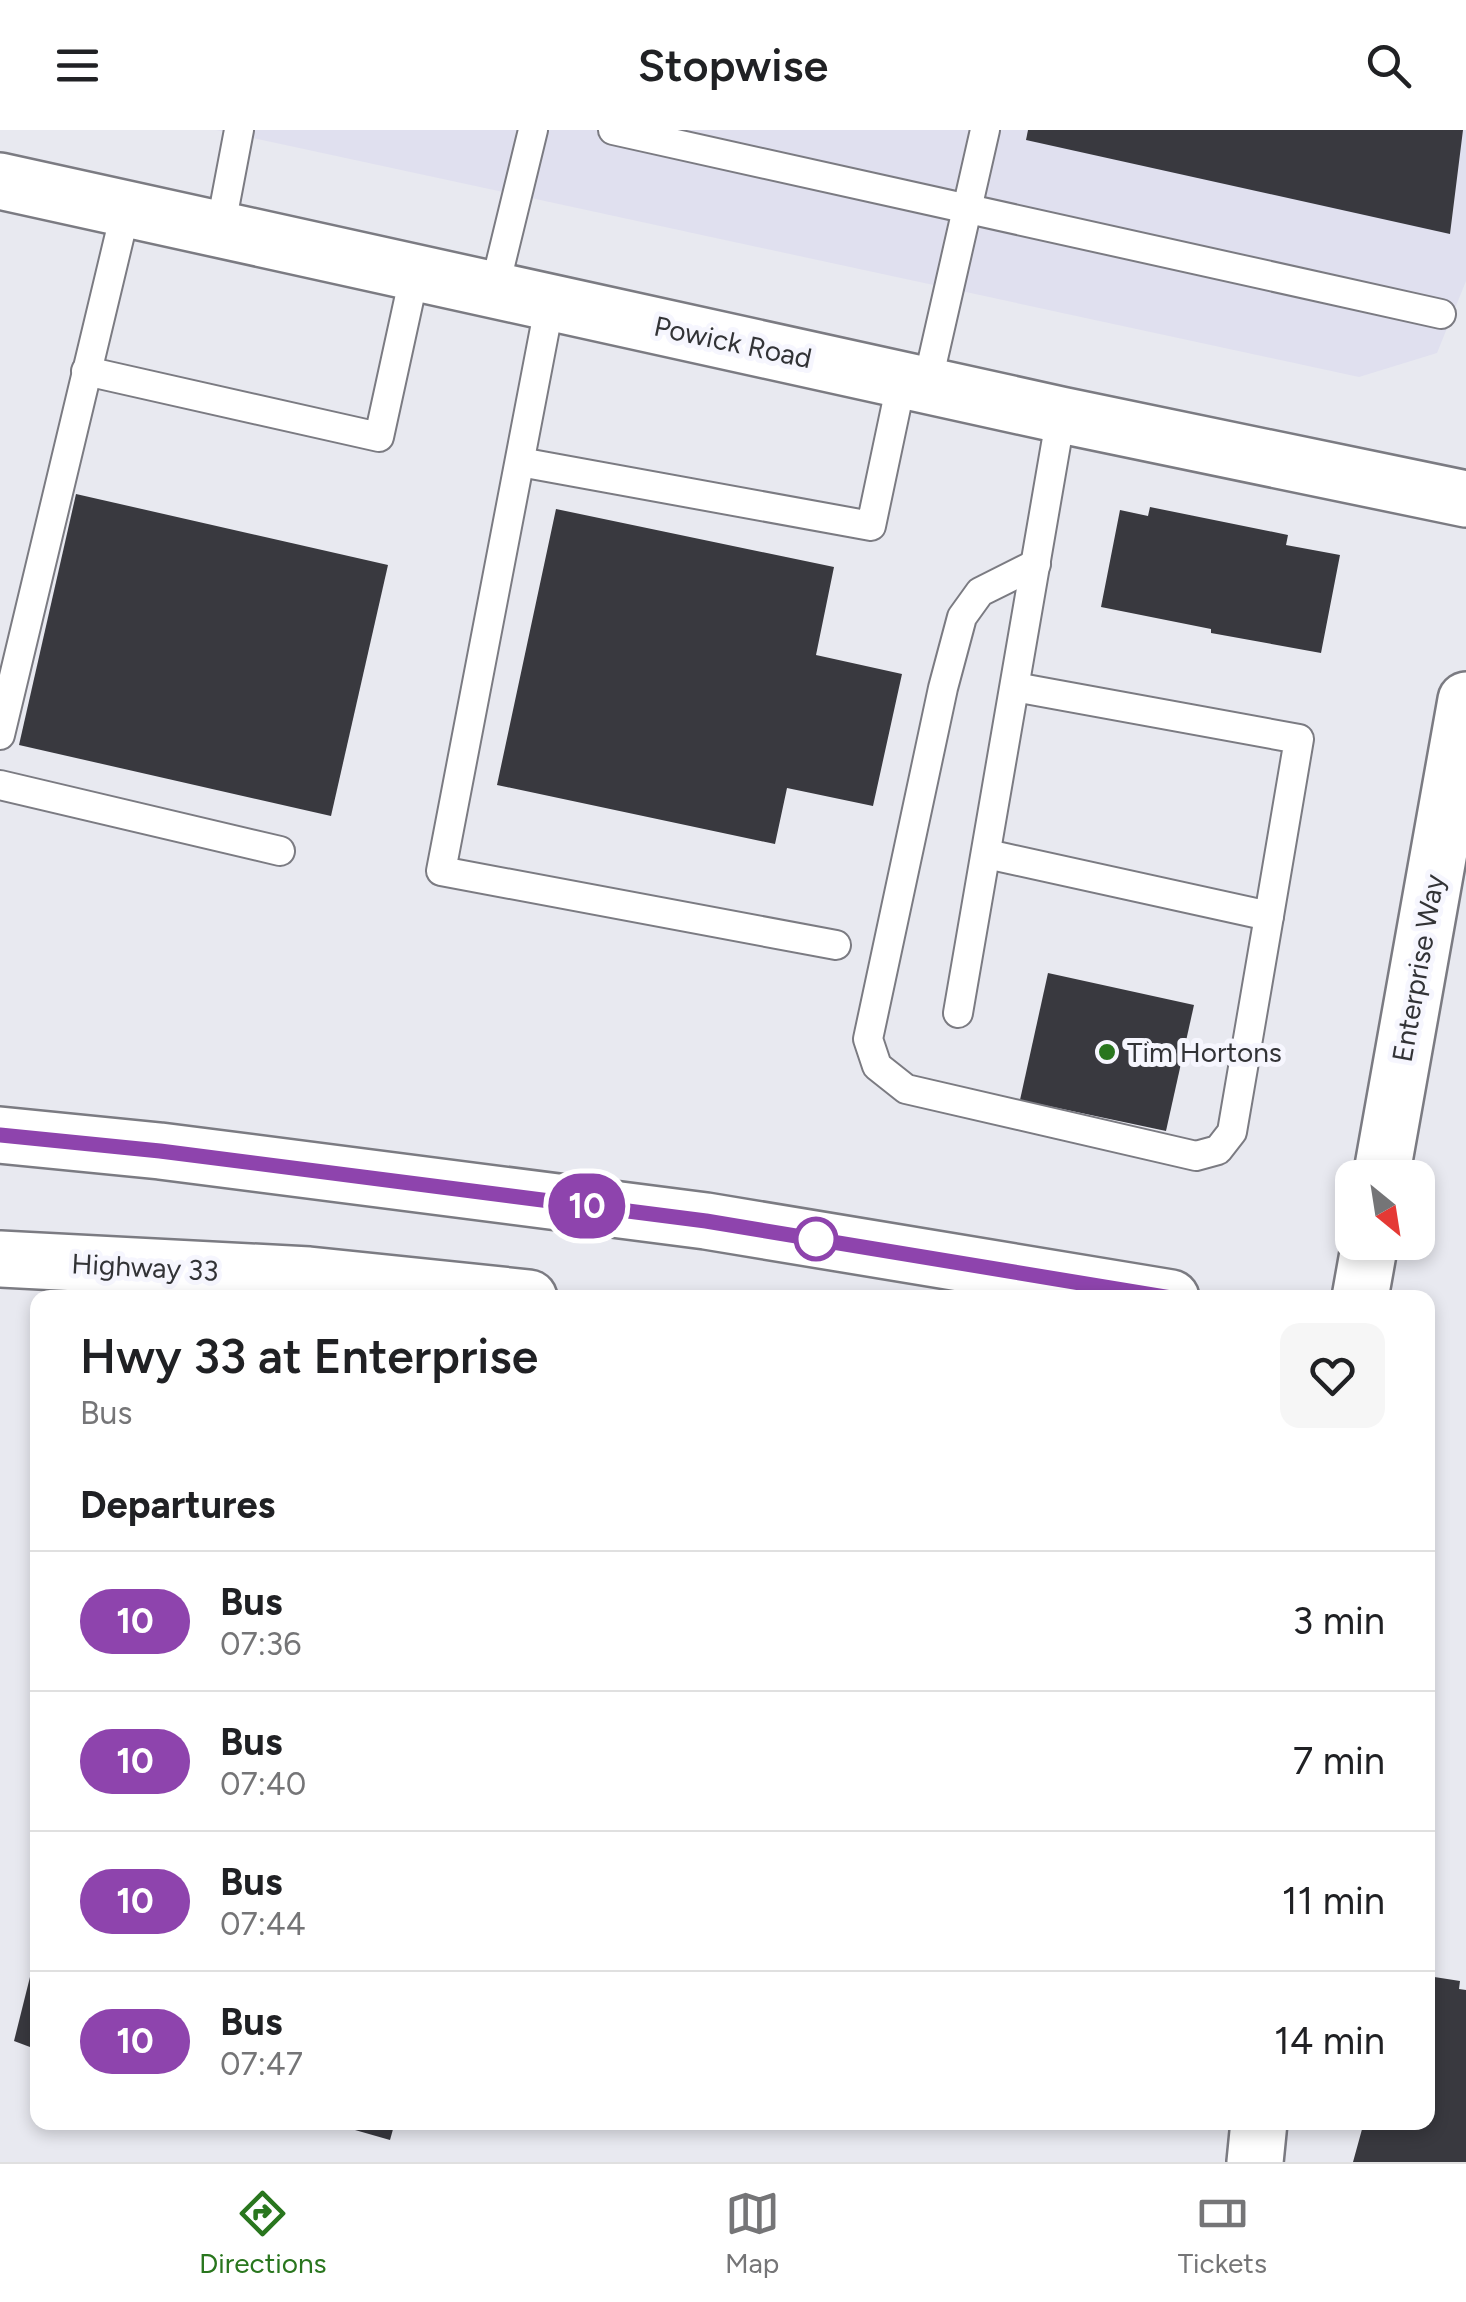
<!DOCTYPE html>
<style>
body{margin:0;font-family:Figtree,sans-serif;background:#f6f6f6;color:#202124;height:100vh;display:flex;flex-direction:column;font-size:38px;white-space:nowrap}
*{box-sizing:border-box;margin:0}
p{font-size:32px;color:#757577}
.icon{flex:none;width:55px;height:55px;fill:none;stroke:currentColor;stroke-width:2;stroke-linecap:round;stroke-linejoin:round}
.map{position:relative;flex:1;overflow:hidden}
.side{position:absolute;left:30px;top:1160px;width:1405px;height:840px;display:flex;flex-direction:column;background:#fff;border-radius:20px;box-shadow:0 5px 15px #0003}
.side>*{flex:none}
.badge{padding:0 20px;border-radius:32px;font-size:35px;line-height:65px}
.needle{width:65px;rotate:150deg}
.buttons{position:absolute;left:1335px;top:1030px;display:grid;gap:20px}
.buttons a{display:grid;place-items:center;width:100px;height:100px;border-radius:20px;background:#fff;box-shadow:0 5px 15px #0003;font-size:50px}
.map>.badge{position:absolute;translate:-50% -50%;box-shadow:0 0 0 5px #fff}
h2{padding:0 50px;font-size:38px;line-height:90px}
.round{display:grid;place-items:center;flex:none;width:105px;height:105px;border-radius:20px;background:#f6f6f6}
.head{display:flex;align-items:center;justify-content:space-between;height:170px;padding:0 50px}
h1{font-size:48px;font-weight:600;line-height:75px}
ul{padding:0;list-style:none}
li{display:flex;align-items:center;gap:30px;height:140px;padding:0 50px;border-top:2px solid #e0e0e0}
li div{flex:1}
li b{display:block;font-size:38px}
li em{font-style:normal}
li .badge{min-width:110px;font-weight:700;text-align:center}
header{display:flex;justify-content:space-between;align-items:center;height:130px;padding:0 50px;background:#fff;font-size:45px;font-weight:600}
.menu{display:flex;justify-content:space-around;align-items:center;height:140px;border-top:2px solid #e0e0e0;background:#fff;font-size:28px;color:#757577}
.menu a{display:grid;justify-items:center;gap:5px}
.menu .selected{color:#29761e}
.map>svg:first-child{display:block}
.built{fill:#e0e0ef}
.building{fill:#39393f}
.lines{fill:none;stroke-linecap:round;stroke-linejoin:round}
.lane-casing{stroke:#7b7b82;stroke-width:32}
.street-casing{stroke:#7b7b82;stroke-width:60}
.secondary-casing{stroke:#7b7b82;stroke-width:60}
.lane{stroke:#fff;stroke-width:28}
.street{stroke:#fff;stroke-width:55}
.secondary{stroke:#fff;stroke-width:55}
.line-casing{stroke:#fff;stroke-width:22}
.line{stroke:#8e44ad;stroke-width:15}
.poi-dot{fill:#29761e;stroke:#f6f6fe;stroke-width:4}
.stop-dot{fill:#fff;stroke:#8e44ad;stroke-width:5}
.labels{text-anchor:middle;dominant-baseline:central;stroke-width:10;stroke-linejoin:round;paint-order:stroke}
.street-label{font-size:28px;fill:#323336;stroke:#f6f6fe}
.poi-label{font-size:28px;fill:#323336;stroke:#f6f6fe;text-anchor:start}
</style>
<header><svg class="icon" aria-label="menu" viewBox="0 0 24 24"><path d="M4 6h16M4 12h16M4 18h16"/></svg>Stopwise<svg class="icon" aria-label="search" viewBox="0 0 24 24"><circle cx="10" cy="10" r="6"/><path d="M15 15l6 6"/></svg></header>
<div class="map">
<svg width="1466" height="2032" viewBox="0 0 1466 2032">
<rect width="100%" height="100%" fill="#e8e9f0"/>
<polygon class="built" points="216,0 1466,0 1466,151 1437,223 1359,247"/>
<g class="building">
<polygon points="1028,0 1463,0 1450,104 1026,10"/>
<polygon points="76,364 388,435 331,686 19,615"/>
<polygon points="1150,377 1288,405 1286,415 1340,425 1321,523 1211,503 1211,499 1101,477 1120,380 1148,386"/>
<polygon points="556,379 834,437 816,525 902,544 873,676 787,658 775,714 497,655"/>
<polygon points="1048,843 1194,875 1166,1001 1020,970"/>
<polygon points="36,1823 38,1824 38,1920 14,1911"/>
<polygon points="1428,1846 1460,1851 1459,1859 1466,1860 1466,2032 1353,2032 1364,1992 1428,1992"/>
<polygon points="327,1992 395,1992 390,2010"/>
</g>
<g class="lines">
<g class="lane-casing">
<g id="lane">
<polyline points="613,0 1441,184"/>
<polyline points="220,100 239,0"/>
<polyline points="494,160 533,0"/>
<polyline points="550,172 441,741 836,815"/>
<polyline points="86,241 379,307 415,142"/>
<polyline points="927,255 985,0"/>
<polyline points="520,332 871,396 902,249"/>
<polyline points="1036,434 980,462 962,487 943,558 868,909 877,936 906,959 1196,1026 1218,1020 1232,1002 1269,786"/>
<polyline points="0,605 126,79"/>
<polyline points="0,655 280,721"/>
<polyline points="987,724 1269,786 1299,609 1015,557"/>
<polyline points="958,883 1061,285"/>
</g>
</g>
<g class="street-casing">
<polyline id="street" points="0,51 1061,285 1466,369"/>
</g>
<g class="secondary-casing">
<g id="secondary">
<polyline points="0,1005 160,1021 706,1091 1171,1168"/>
<polyline points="1381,1048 1466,570"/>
<polyline points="0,1129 309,1145 529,1168"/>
<polyline points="1360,1168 1370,1112"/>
<polyline points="1255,2032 1259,1992"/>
</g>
</g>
<use href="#lane" class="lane"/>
<use href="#street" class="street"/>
<use href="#secondary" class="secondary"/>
</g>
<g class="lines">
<g class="line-casing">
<polyline id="line" points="0,1005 160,1021 706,1091 1171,1168"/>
</g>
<use href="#line" class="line"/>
</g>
<circle class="poi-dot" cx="1107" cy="922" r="10"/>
<circle class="stop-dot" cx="816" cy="1109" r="20"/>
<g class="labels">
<g class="street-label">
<text transform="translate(733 212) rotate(12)">Powick Road</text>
<text transform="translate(1418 838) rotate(-80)">Enterprise Way</text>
<text transform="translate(145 1137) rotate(3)">Highway 33</text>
</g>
<g class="poi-label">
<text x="1127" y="922">Tim Hortons</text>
</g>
</g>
</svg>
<div class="buttons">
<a><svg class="needle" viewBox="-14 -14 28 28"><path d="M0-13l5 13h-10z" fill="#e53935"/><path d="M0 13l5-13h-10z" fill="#757577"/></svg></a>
</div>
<b class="badge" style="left:587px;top:1076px;background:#8e44ad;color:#fff">10</b>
<section class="side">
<div class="head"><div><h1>Hwy 33 at Enterprise</h1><p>Bus</p></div><a class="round"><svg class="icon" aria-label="heart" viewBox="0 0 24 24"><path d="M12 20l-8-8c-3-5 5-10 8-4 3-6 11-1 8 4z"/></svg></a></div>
<h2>Departures</h2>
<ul>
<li><span class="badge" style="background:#8e44ad;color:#fff">10</span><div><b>Bus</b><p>07:36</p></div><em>3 min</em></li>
<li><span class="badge" style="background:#8e44ad;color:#fff">10</span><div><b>Bus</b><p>07:40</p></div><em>7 min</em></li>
<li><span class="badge" style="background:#8e44ad;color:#fff">10</span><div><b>Bus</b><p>07:44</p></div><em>11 min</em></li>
<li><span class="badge" style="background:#8e44ad;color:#fff">10</span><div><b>Bus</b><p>07:47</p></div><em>14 min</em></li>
</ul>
</section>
</div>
<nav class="menu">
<a class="selected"><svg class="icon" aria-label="directions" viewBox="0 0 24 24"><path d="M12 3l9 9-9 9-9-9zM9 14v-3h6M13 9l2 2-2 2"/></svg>Directions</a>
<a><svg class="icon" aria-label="map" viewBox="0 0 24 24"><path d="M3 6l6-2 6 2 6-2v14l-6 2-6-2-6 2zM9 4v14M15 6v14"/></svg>Map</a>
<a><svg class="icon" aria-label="tickets" viewBox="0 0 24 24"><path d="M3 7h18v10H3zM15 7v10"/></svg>Tickets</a>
</nav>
